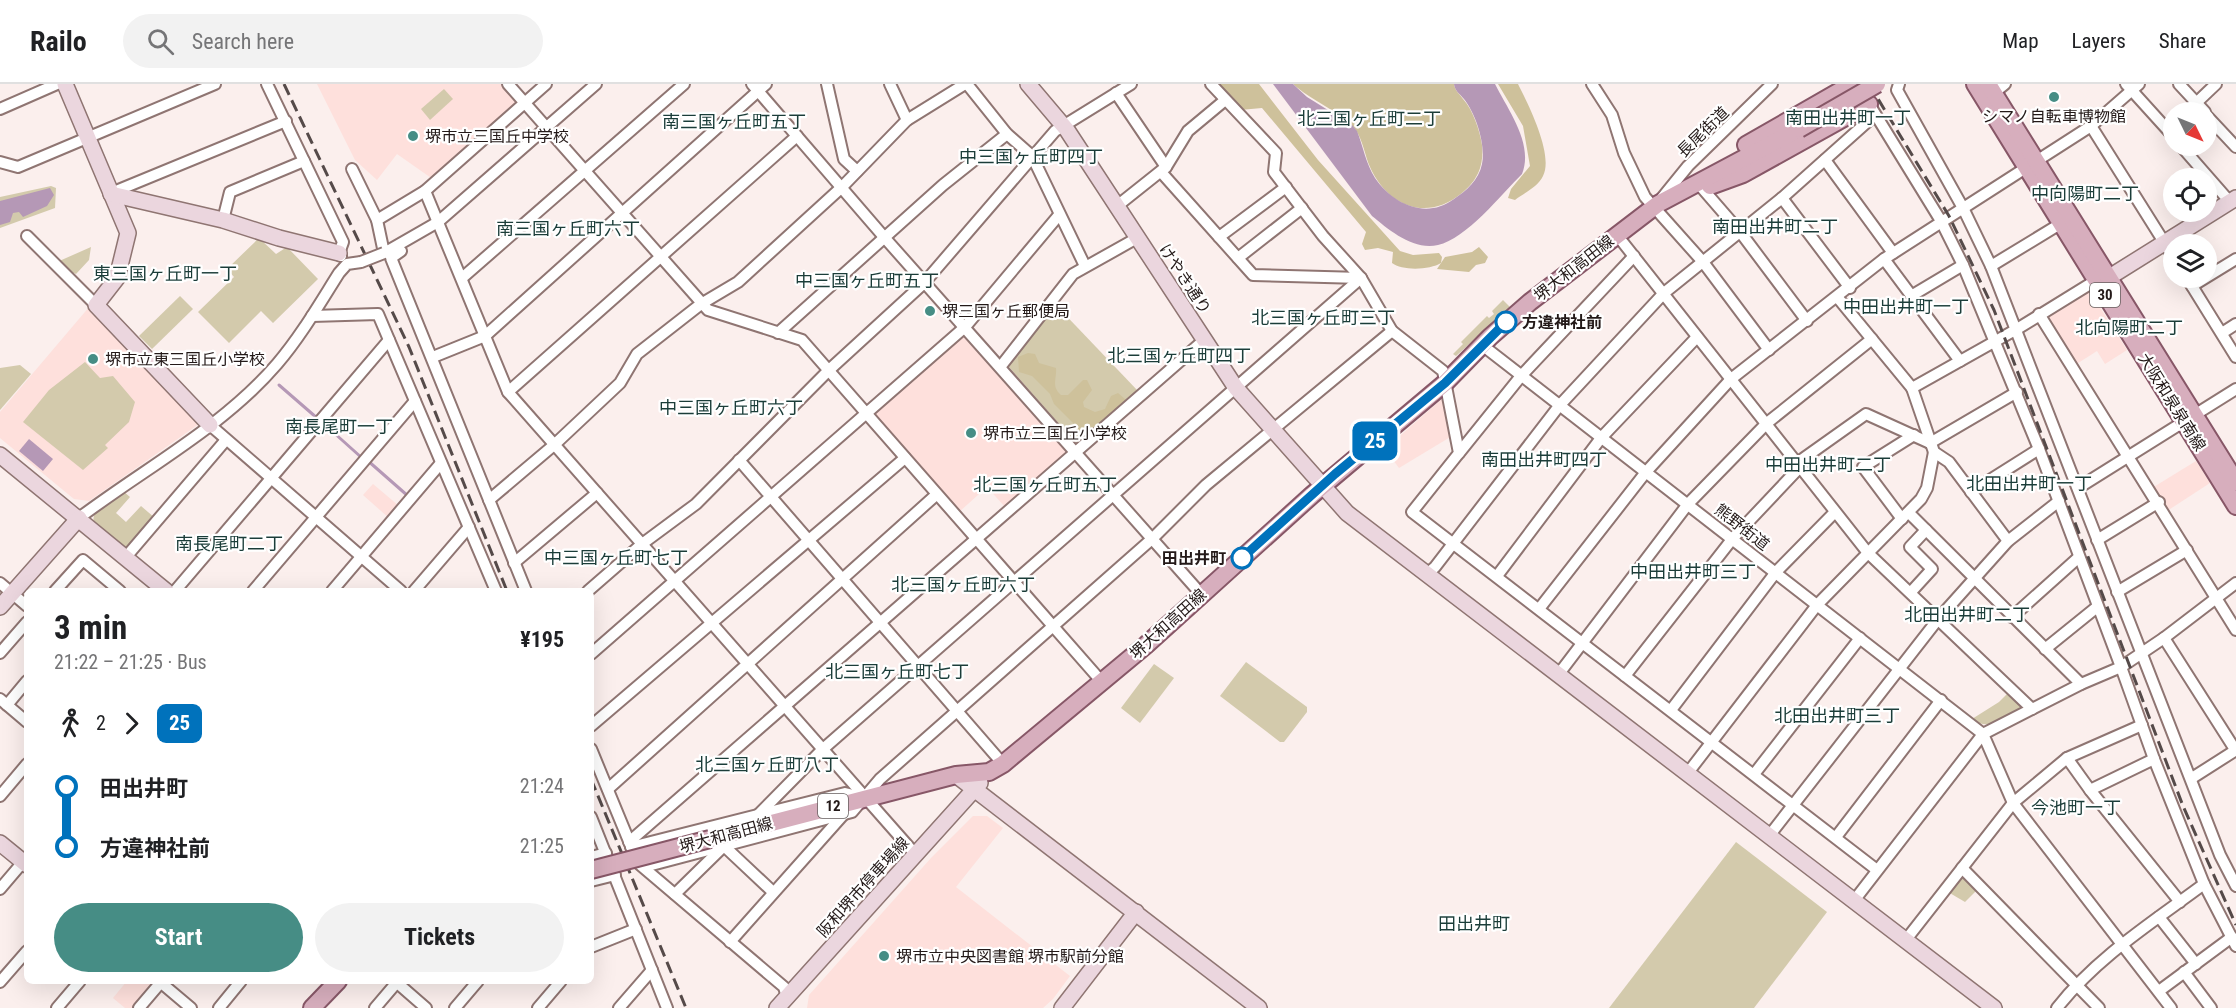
<!DOCTYPE html>
<meta charset="utf-8">
<style>
body{margin:0;font-family:"Roboto Condensed","Noto Sans JP",sans-serif;background:#f2f2f2;color:#202124;height:100vh;display:flex;flex-direction:column;font-size:22px;white-space:nowrap}
*{box-sizing:border-box;margin:0}
p{font-size:20px;color:#757577}
.icon{flex:none;width:33px;height:33px;fill:none;stroke:currentColor;stroke-width:2;stroke-linecap:round;stroke-linejoin:round}
.map{position:relative;flex:1;overflow:hidden}
.sheet{position:absolute;left:24px;top:504px;width:570px;height:396px;display:flex;flex-direction:column;background:#fff;border-radius:9px;box-shadow:0 6px 24px #0002}
.sheet>*{flex:none}
.badge{padding:0 12px;border-radius:9px;font-size:21px;line-height:39px}
.needle{width:39px;rotate:133deg}
.fabs{position:absolute;left:2163px;top:18px;display:grid;gap:12px}
.fabs a{display:grid;place-items:center;width:54px;height:54px;border-radius:50%;background:#fff;box-shadow:0 6px 24px #0002;font-size:30px}
.map>.badge{position:absolute;translate:-50% -50%;box-shadow:0 0 0 3px #fff}
.legs{display:flex;align-items:center;gap:9px;height:66px;padding:0 30px;font-size:20px}
.legs p{margin-inline-start:auto}
.summary{display:flex;align-items:center;justify-content:space-between;height:102px;padding:0 30px}
h1{font-size:33px;font-weight:700;line-height:45px}
.button{display:flex;gap:12px;margin-top:auto;padding:12px 30px}
.button a{flex:1;height:69px;border-radius:36px;background:#468d85;color:#fff;font-size:24px;font-weight:700;line-height:69px;text-align:center}
.button a+a{background:#f2f2f2;color:#202124}
ul{padding:0 30px;list-style:none}
li{display:flex;align-items:center;gap:21px;height:60px;font-size:22px}
li i{display:grid;place-items:center;width:9px;height:100%;margin:0 8px;background:currentColor}
li i::after{content:'';width:15px;height:15px;margin:-8px;border:4px solid;border-radius:50%;background:#fff}
li p{margin-inline-start:auto}
li:first-child i{background:linear-gradient(#0000 50%,currentColor 0)}
li:last-child i{background:linear-gradient(currentColor 50%,#0000 0)}
header{display:flex;align-items:center;gap:36px;box-sizing:border-box;height:84px;padding:0 30px;background:#fff;border-bottom:2px solid #e0e0e0}
header strong{font-size:28px}
nav{display:flex;gap:33px;margin-inline-start:auto;font-size:21px}
.search{width:420px;height:54px;background:#f2f2f2;display:flex;align-items:center;gap:15px;box-sizing:border-box;padding:0 21px;border-radius:33px;color:#757577;font-size:22px}
.map>svg:first-child{display:block}
.built{fill:#fee0dc}
.green{fill:#d3caac}
.forest{fill:#cec19b}
.water{fill:#b598b6}
.lines{fill:none;stroke-linecap:round;stroke-linejoin:round}
.stream{stroke:#b598b6;stroke-width:3}
.street-casing{stroke:#8f7572;stroke-width:14}
.secondary-casing{stroke:#8f7572;stroke-width:18}
.primary-casing{stroke:#875767;stroke-width:20}
.street{stroke:#fff;stroke-width:10}
.secondary{stroke:#ebd6de;stroke-width:15}
.primary{stroke:#d7aebd;stroke-width:16}
.rail{stroke:#554a49;stroke-width:3;stroke-dasharray:12 6;stroke-linecap:butt}
.street-bridge-casing{stroke:#8f7572;stroke-width:14;stroke-linecap:butt}
.primary-bridge-casing{stroke:#875767;stroke-width:20;stroke-linecap:butt}
.street-bridge{stroke:#fff;stroke-width:10}
.primary-bridge{stroke:#d7aebd;stroke-width:16}
.line-1-casing{stroke:#fff;stroke-width:14}
.line-1{stroke:#0072bc;stroke-width:9}
.poi-dot{fill:#468d85;stroke:#fff;stroke-width:2}
.stop-1-dot{fill:#fff;stroke:#0072bc;stroke-width:3}
.labels{text-anchor:middle;dominant-baseline:central;stroke-width:4.5;stroke-linejoin:round;paint-order:stroke}
.shield{fill:#fff;stroke:#655e5d;stroke-width:1.5}
.shield-label{font-size:15px;font-weight:bold;fill:#231918}
.poi-label{font-size:16px;fill:#231918;stroke:#fff;text-anchor:start}
.street-label{font-size:16px;fill:#231918;stroke:#fff}
.stop-label{font-size:16px;font-weight:bold;fill:#231918;stroke:#fff;text-anchor:start}
.neighbourhood-label{font-size:18px;fill:#1b3d39;stroke:#fff}
</style>
<header>
<strong>Railo</strong>
<div class="search"><svg class="icon" aria-label="search" viewBox="0 0 24 24"><circle cx="10" cy="10" r="6"/><path d="M15 15l6 6"/></svg>Search here</div>
<nav><a>Map</a><a>Layers</a><a>Share</a></nav>
</header>
<div class="map">
<svg width="2236" height="924" viewBox="0 0 2236 924">
<rect width="100%" height="100%" fill="#fbefed"/>
<g class="built">
<polygon points="317,0 503,0 518,16 434,96 397,70 377,96 355,76"/>
<polygon points="2089,206 2127,266 2105,280 2097,267 2075,281 2047,237 2048,232"/>
<polygon points="90,222 199,340 89,417 74,415 0,354 0,328"/>
<polygon points="965,250 1069,368 1005,423 987,403 959,428 874,330"/>
<polygon points="1443,314 1452,352 1399,384 1385,365"/>
<polygon points="2196,377 2210,399 2167,427 2152,404"/>
<polygon points="373,400 399,422 389,434 363,411"/>
<polygon points="973,732 987,732 1003,744 956,803 1070,892 1053,915 1043,924 807,924 809,911 931,774"/>
<polygon points="127,897 155,898 135,924 125,924 113,914"/>
</g>
<g class="green">
<polygon points="444,5 453,15 430,36 421,25"/>
<polygon points="51,102 56,104 55,124 0,144 0,113"/>
<polygon points="259,154 276,170 287,163 318,195 273,239 261,227 229,259 198,228 234,193 227,185"/>
<polygon points="91,163 89,176 76,190 74,189 71,192 57,178"/>
<polygon points="180,212 193,225 152,265 139,252"/>
<polygon points="1503,216 1510,223 1456,272 1453,270 1463,260 1461,258 1487,232 1489,234 1494,230 1492,227"/>
<polygon points="1055,220 1138,307 1079,359 1076,359 1009,283 1009,280"/>
<polygon points="85,278 100,294 113,292 135,318 129,338 105,361 108,364 83,386 23,338 49,306"/>
<polygon points="20,281 31,290 0,326 0,284"/>
<polygon points="123,407 130,413 116,429 126,438 141,422 155,434 125,467 93,440 94,430"/>
<polygon points="1246,578 1307,623 1307,628 1284,658 1280,658 1220,612"/>
<polygon points="1154,580 1174,594 1140,639 1121,624"/>
<path d="M 2007,610 L 2021,623 L 2020,626 C 2003,634 1989,648 1972,635 L 1999,618 Z"/>
<polygon points="1736,758 1827,828 1754,924 1609,924"/>
<polygon points="1964,793 1977,806 1965,818 1948,808 1959,794"/>
</g>
<g class="forest">
<path d="M 1219,0 L 1259,0 L 1318,76 L 1400,167 L 1413,171 L 1439,169 L 1442,173 L 1441,179 C 1430,186 1402,187 1392,179 L 1393,168 L 1378,164 L 1365,166 L 1362,160 L 1366,148 L 1262,24 L 1240,26 Z"/>
<path d="M 1293,0 L 1454,0 C 1455,7 1459,9 1463,15 C 1473,26 1480,47 1482,61 C 1484,81 1478,96 1462,109 C 1427,138 1388,123 1370,83 C 1365,72 1363,56 1355,45 C 1343,29 1310,16 1293,0 Z"/>
<path d="M 1498,0 L 1518,0 C 1528,20 1554,71 1543,92 C 1538,103 1524,109 1515,116 L 1508,114 L 1511,105 L 1530,82 L 1523,42 Z"/>
<polygon points="1479,163 1488,173 1485,179 1476,181 1469,188 1437,185 1445,173 1472,168"/>
<path d="M 1028,269 L 1035,270 L 1039,279 L 1056,284 C 1057,295 1051,302 1061,311 L 1068,311 L 1083,296 L 1087,296 L 1092,306 L 1083,318 L 1084,323 L 1095,328 L 1105,325 L 1111,312 L 1118,309 L 1126,316 L 1080,355 L 1075,341 L 1054,320 L 1050,310 L 1032,292 L 1019,288 L 1018,273 Z"/>
</g>
<g class="water">
<path d="M 1273,0 L 1293,0 L 1307,13 L 1352,41 L 1357,47 C 1363,62 1366,80 1375,94 C 1393,120 1426,136 1454,115 C 1466,107 1479,96 1482,80 C 1486,61 1476,30 1464,15 C 1459,9 1455,7 1454,0 L 1495,0 C 1508,26 1534,60 1522,90 C 1501,111 1466,155 1438,161 C 1414,167 1389,146 1372,132 Z"/>
<polygon points="50,104 54,111 47,122 23,133 19,128 13,129 10,138 0,141 0,117"/>
<polygon points="29,355 53,375 43,387 19,367"/>
</g>
<g class="lines">
<g class="stream">
<polyline points="279,301 317,334"/>
<polyline points="323,339 362,374"/>
<polyline points="367,376 408,412"/>
</g>
<g class="street-casing">
<g id="street">
<polyline points="267,0 343,158 339,169 341,172"/>
<polyline points="508,0 708,226 802,256 1102,598"/>
<polyline points="546,0 425,107 377,136 384,169 438,138 596,0"/>
<polyline points="752,0 884,153 1201,510"/>
<polyline points="827,0 844,75 857,87"/>
<polyline points="890,0 907,36"/>
<polyline points="967,0 1007,50 1032,72 1085,182"/>
<polyline points="1211,0 1276,69 1274,88 1323,152 1361,194 1392,247 1443,287 1459,369 1412,428 1877,786"/>
<polyline points="1592,0 1612,31 1624,69 1645,113 1703,178 1769,266"/>
<polyline points="1899,0 1897,6 1963,124 1991,182 2220,771 2236,802"/>
<polyline points="2126,0 2174,53"/>
<polyline points="2179,0 2205,28"/>
<polyline points="1116,9 1166,83"/>
<polyline points="1994,9 2005,0"/>
<polyline points="2196,19 2216,0"/>
<polyline points="0,25 57,0"/>
<polyline points="2206,31 2236,63"/>
<polyline points="2091,42 2174,174"/>
<polyline points="2181,62 2230,118"/>
<polyline points="1825,76 1893,169"/>
<polyline points="0,78 18,83 215,0"/>
<polyline points="352,85 377,136"/>
<polyline points="1161,88 1253,191 1361,194"/>
<polyline points="1702,104 1741,149 1807,237"/>
<polyline points="425,107 508,308 916,771"/>
<polyline points="111,109 286,37"/>
<polyline points="1662,114 1688,82 1772,0"/>
<polyline points="1782,114 1850,204"/>
<polyline points="1117,122 1166,83 1188,47 1224,17"/>
<polyline points="223,136 230,108 304,77"/>
<polyline points="1617,151 1868,469 2032,625"/>
<polyline points="27,152 96,221"/>
<polyline points="1219,153 1286,103"/>
<polyline points="401,167 391,174 526,507"/>
<polyline points="1238,174 1302,124"/>
<polyline points="1884,175 1960,277"/>
<polyline points="1991,182 2060,140"/>
<polyline points="462,194 684,0"/>
<polyline points="2187,194 2236,273"/>
<polyline points="2192,202 2236,175"/>
<polyline points="1911,212 1963,181"/>
<polyline points="1838,214 1912,304 2017,245 2090,200 2102,195"/>
<polyline points="2039,230 2236,546"/>
<polyline points="312,232 378,230 496,507"/>
<polyline points="778,249 943,101 1007,50"/>
<polyline points="2222,249 2236,240"/>
<polyline points="1482,261 1983,650 2013,719 2171,924"/>
<polyline points="433,273 485,252 766,0"/>
<polyline points="1001,282 1073,190 1137,154"/>
<polyline points="1912,304 1934,368 1949,378 2008,457"/>
<polyline points="508,308 797,52"/>
<polyline points="210,341 401,507"/>
<polyline points="1930,359 2017,308"/>
<polyline points="1459,369 1521,292 1634,172"/>
<polyline points="739,376 1003,680"/>
<polyline points="1797,379 1866,330 1930,359"/>
<polyline points="2078,404 2236,305"/>
<polyline points="1971,408 2039,365"/>
<polyline points="489,416 554,361 620,299 637,270 701,220 738,198 842,103 907,36 965,0"/>
<polyline points="1909,429 2081,600"/>
<path d="M 79,434 C 145,384 223,343 277,280 C 301,252 320,219 339,189 L 347,180 L 361,178"/>
<polyline points="1902,435 1863,383 1914,351"/>
<polyline points="2097,456 2159,418"/>
<polyline points="126,473 225,357"/>
<polyline points="514,479 597,409"/>
<polyline points="1427,490 1435,483 1559,322 1664,209 1782,114 1875,31"/>
<polyline points="1497,492 1601,354 1697,253"/>
<polyline points="0,499 27,522"/>
<polyline points="2236,499 2164,554 2121,583 2154,675 2204,800 2236,862"/>
<polyline points="55,507 83,476 120,507"/>
<polyline points="175,507 389,256"/>
<polyline points="253,507 415,317"/>
<polyline points="332,507 441,379"/>
<polyline points="414,507 469,443"/>
<polyline points="588,507 642,460 696,420 829,286 924,199 1055,47 1131,0"/>
<polyline points="1911,508 1932,485 1910,463 1926,446"/>
<polyline points="2117,508 2187,466"/>
<polyline points="1539,525 1646,388 1731,295 1884,175 2091,42 2139,0"/>
<polyline points="2012,533 2079,473"/>
<polyline points="2164,554 2236,667"/>
<polyline points="2045,565 2097,523"/>
<polyline points="0,569 27,538"/>
<polyline points="591,570 965,243 1059,131"/>
<polyline points="1558,591 1688,420 1767,339 1872,255"/>
<polyline points="1625,592 1733,454 1800,383"/>
<polyline points="0,615 27,638"/>
<polyline points="7,621 27,597"/>
<polyline points="1671,626 1776,488 1835,428"/>
<polyline points="591,642 905,374"/>
<polyline points="591,665 638,779 784,903 787,913"/>
<polyline points="2067,674 2090,706 2180,818"/>
<polyline points="1755,689 1860,554"/>
<polyline points="1687,690 1817,521 1921,415 1927,404 1934,368"/>
<polyline points="2192,694 2236,666"/>
<polyline points="608,705 936,411"/>
<polyline points="2090,706 2154,675"/>
<polyline points="0,712 27,680"/>
<polyline points="757,732 823,665 1361,194"/>
<polyline points="591,733 667,924"/>
<polyline points="1769,752 1939,534 2008,457 2059,417"/>
<polyline points="1836,753 1941,616"/>
<polyline points="629,758 1203,257"/>
<polyline points="631,763 845,709 862,713"/>
<polyline points="591,773 606,769"/>
<polyline points="644,783 852,728 880,695 1153,454 1206,401 1392,247"/>
<polyline points="1962,784 2099,924"/>
<polyline points="591,797 615,791"/>
<polyline points="0,805 23,778"/>
<polyline points="675,810 724,762 773,808"/>
<polyline points="1853,818 1983,650 2081,600 2121,583 2039,365 1963,181 1941,137 1866,15"/>
<polyline points="2159,833 2196,880"/>
<polyline points="1905,857 2013,719 2067,674 2142,641"/>
<polyline points="730,858 843,731"/>
<polyline points="591,863 636,845"/>
<polyline points="2184,888 2211,924"/>
<polyline points="159,897 191,924"/>
<polyline points="395,897 426,924"/>
<polyline points="0,898 27,867"/>
<polyline points="2159,907 2232,853"/>
<polyline points="57,924 80,897"/>
<polyline points="139,924 162,897"/>
<polyline points="219,924 241,897"/>
<polyline points="375,924 398,897"/>
<polyline points="455,924 478,897"/>
<polyline points="538,924 561,897"/>
<polyline points="619,924 652,886"/>
<path d="M 2057,924 C 2097,873 2153,838 2204,800"/>
</g>
</g>
<g class="secondary-casing">
<g id="secondary">
<polyline points="65,0 128,149 117,194 96,221 210,341"/>
<polyline points="1028,0 1067,46 1236,304 1347,429 1994,924"/>
<polyline points="111,110 223,136 279,154 339,169"/>
<polyline points="2108,194 2236,114"/>
<polyline points="0,371 166,507"/>
<polyline points="0,523 79,434"/>
<polyline points="956,691 1259,924"/>
<polyline points="0,759 27,781"/>
<polyline points="777,924 980,699"/>
<polyline points="1062,924 1136,828"/>
</g>
</g>
<g class="primary-casing">
<g id="primary">
<polyline points="1975,0 2236,422"/>
<polyline points="1988,0 2236,398"/>
<polyline points="1746,61 1852,0"/>
<polyline points="1710,102 1743,90 1869,20"/>
<polyline points="710,755 956,691 989,688 1003,680 1146,561 1312,411 1445,299 1490,253 1530,218 1658,120 1799,45"/>
<polyline points="312,924 338,897"/>
</g>
</g>
<use href="#street" class="street"/>
<use href="#secondary" class="secondary"/>
<use href="#primary" class="primary"/>
<g class="rail">
<polyline points="284,0 409,263 507,507"/>
<polyline points="1869,0 1949,132 1994,226 2183,722 2236,841"/>
<polyline points="591,695 686,924"/>
</g>
<g class="street-bridge-casing">
<polyline id="street-bridge" points="361,178 384,169"/>
</g>
<g class="primary-bridge-casing">
<g id="primary-bridge">
<polyline points="1799,45 1877,0"/>
<polyline points="591,786 710,755"/>
</g>
</g>
<use href="#street-bridge" class="street-bridge"/>
<use href="#primary-bridge" class="primary-bridge"/>
</g>
<g class="lines">
<g class="line-1-casing">
<polyline id="line-1" points="1242,474 1335,390 1445,299 1506,238"/>
</g>
<use href="#line-1" class="line-1"/>
</g>
<g class="poi-dot">
<circle cx="2054" cy="13" r="6"/>
<circle cx="413" cy="52" r="6"/>
<circle cx="930" cy="227" r="6"/>
<circle cx="93" cy="275" r="6"/>
<circle cx="971" cy="349" r="6"/>
<circle cx="884" cy="872" r="6"/>
</g>
<g class="stop-1-dot">
<circle cx="1506" cy="238" r="10"/>
<circle cx="1242" cy="474" r="10"/>
</g>
<g class="labels">
<g class="shield">
<rect x="2090" y="199" width="30" height="24" rx="4.5"/>
<rect x="818" y="710" width="30" height="24" rx="4.5"/>
</g>
<g class="shield-label">
<text x="2105" y="211">30</text>
<text x="833" y="722">12</text>
</g>
<g class="poi-label">
<text x="2054" y="32" text-anchor="middle">シマノ自転車博物館</text>
<text x="425" y="52">堺市立三国丘中学校</text>
<text x="942" y="227">堺三国ヶ丘郵便局</text>
<text x="105" y="275">堺市立東三国丘小学校</text>
<text x="983" y="349">堺市立三国丘小学校</text>
<text x="896" y="872">堺市立中央図書館 堺市駅前分館</text>
</g>
<g class="street-label">
<text transform="translate(1703 48) rotate(-44)">長尾街道</text>
<text transform="translate(1574 184) rotate(-38)">堺大和高田線</text>
<text transform="translate(1185 195) rotate(57)">けやき通り</text>
<text transform="translate(2172 318) rotate(58)">大阪和泉泉南線</text>
<text transform="translate(1742 443) rotate(38)">熊野街道</text>
<text transform="translate(1168 540) rotate(-42)">堺大和高田線</text>
<text transform="translate(726 751) rotate(-15)">堺大和高田線</text>
<text transform="translate(863 803) rotate(-48)">阪和堺市停車場線</text>
</g>
<g class="stop-label">
<text x="1522" y="238">方違神社前</text>
<text x="1226" y="474" text-anchor="end">田出井町</text>
</g>
<g class="neighbourhood-label">
<text x="1848" y="33">南田出井町一丁</text>
<text x="1369" y="34">北三国ヶ丘町二丁</text>
<text x="734" y="37">南三国ヶ丘町五丁</text>
<text x="1031" y="72">中三国ヶ丘町四丁</text>
<text x="2085" y="109">中向陽町二丁</text>
<text x="1775" y="142">南田出井町二丁</text>
<text x="568" y="144">南三国ヶ丘町六丁</text>
<text x="165" y="189">東三国ヶ丘町一丁</text>
<text x="867" y="196">中三国ヶ丘町五丁</text>
<text x="1906" y="222">中田出井町一丁</text>
<text x="1323" y="233">北三国ヶ丘町三丁</text>
<text x="2129" y="243">北向陽町二丁</text>
<text x="1179" y="271">北三国ヶ丘町四丁</text>
<text x="731" y="323">中三国ヶ丘町六丁</text>
<text x="339" y="342">南長尾町一丁</text>
<text x="1544" y="375">南田出井町四丁</text>
<text x="1828" y="380">中田出井町二丁</text>
<text x="2029" y="399">北田出井町一丁</text>
<text x="1045" y="400">北三国ヶ丘町五丁</text>
<text x="229" y="459">南長尾町二丁</text>
<text x="616" y="473">中三国ヶ丘町七丁</text>
<text x="1693" y="487">中田出井町三丁</text>
<text x="963" y="500">北三国ヶ丘町六丁</text>
<text x="1967" y="530">北田出井町二丁</text>
<text x="897" y="587">北三国ヶ丘町七丁</text>
<text x="1837" y="631">北田出井町三丁</text>
<text x="767" y="680">北三国ヶ丘町八丁</text>
<text x="2076" y="723">今池町一丁</text>
<text x="1474" y="839">田出井町</text>
</g>
</g>
</svg>
<div class="fabs">
<a><svg class="needle" viewBox="-14 -14 28 28"><path d="M0-13l5 13h-10z" fill="#e53935"/><path d="M0 13l5-13h-10z" fill="#757577"/></svg></a>
<a><svg class="icon" aria-label="locate" viewBox="0 0 24 24"><circle cx="12" cy="12" r="6"/><path d="M12 2v4M12 18v4M2 12h4M18 12h4"/></svg></a>
<a><svg class="icon" aria-label="layers" viewBox="0 0 24 24"><path d="M12 4l9 5-9 5-9-5zM3 14l9 5 9-5"/></svg></a>
</div>
<b class="badge" style="left:1375px;top:357px;background:#0072bc;color:#fff">25</b>
<section class="sheet">
<div class="summary"><div><h1>3 min</h1><p>21:22 – 21:25 · Bus</p></div><b>¥195</b></div>
<div class="legs"><svg class="icon" aria-label="walk" viewBox="0 0 24 24"><circle cx="13" cy="4" r="2"/><path d="M13 8l-2 6 4 7M11 14l-3 7M7 12l3-4h3l4 4"/></svg>2<svg class="icon" aria-label="forward" viewBox="0 0 24 24"><path d="M9 5l7 7-7 7"/></svg><b class="badge" style="background:#0072bc;color:#fff">25</b></div>
<ul>
<li><i style="color:#0072bc"></i><b>田出井町</b><p>21:24</p></li>
<li><i style="color:#0072bc"></i><b>方違神社前</b><p>21:25</p></li>
</ul>
<div class="button"><a>Start</a><a>Tickets</a></div>
</section>
</div>
